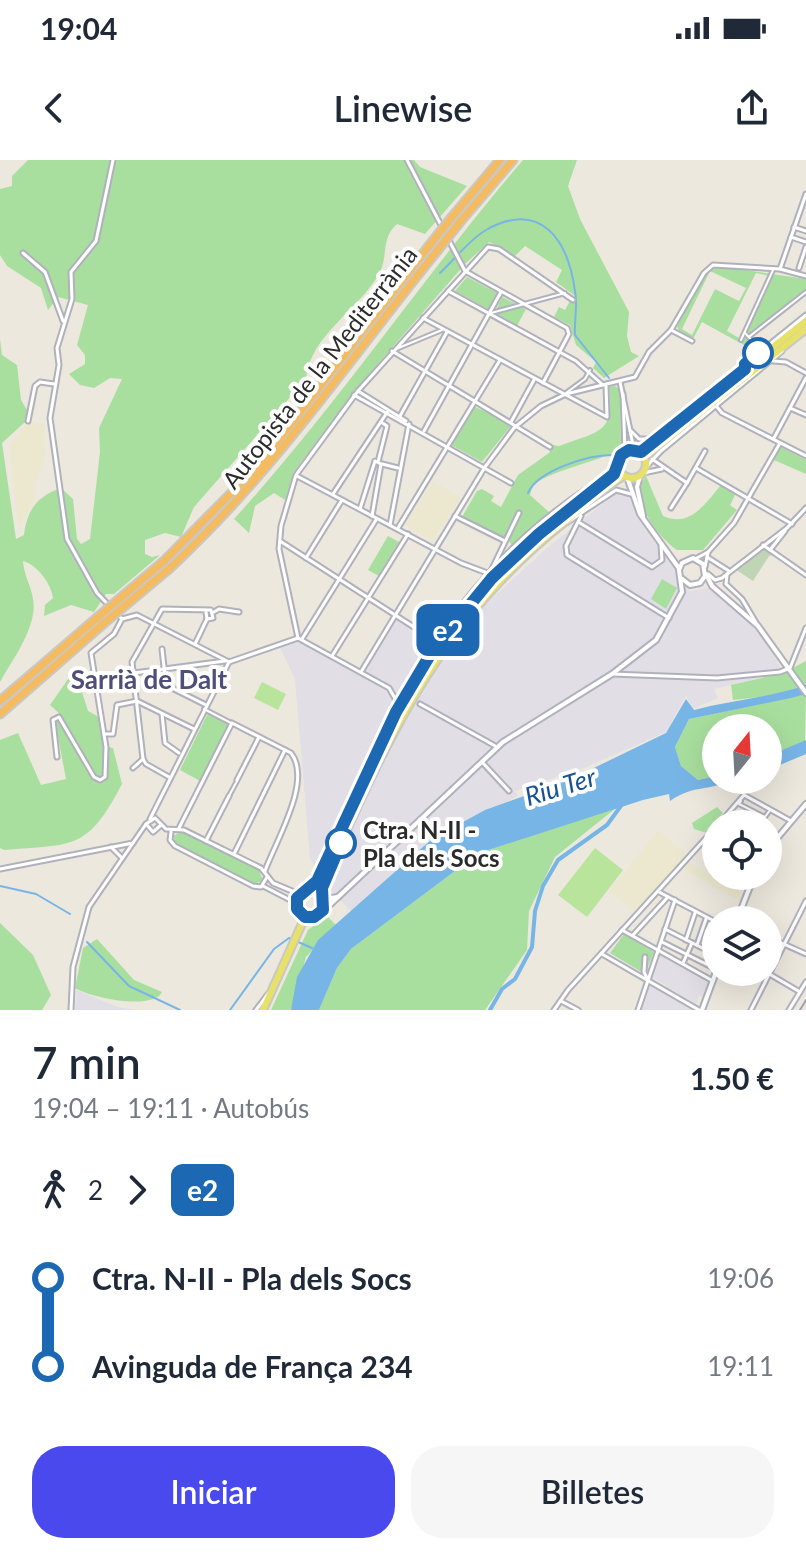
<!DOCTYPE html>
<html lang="es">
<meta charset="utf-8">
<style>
body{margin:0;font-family:Lato,sans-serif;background:#f6f6f7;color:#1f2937;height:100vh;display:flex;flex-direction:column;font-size:30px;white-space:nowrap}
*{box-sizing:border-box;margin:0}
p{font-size:26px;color:#747a83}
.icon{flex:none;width:44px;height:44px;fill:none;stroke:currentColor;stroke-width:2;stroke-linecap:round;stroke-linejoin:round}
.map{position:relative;height:850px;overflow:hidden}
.panel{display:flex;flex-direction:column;background:#fff;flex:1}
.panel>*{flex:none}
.badge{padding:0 16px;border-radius:12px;font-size:28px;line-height:52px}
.needle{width:52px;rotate:18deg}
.controls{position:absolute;left:702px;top:554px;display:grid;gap:16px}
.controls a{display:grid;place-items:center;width:80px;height:80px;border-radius:50%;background:#fff;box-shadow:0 8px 32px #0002;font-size:40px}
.map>.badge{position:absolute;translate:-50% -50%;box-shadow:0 0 0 4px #fff}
.legs{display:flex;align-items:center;gap:12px;height:88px;padding:0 32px;font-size:26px}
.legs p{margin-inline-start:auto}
.headline{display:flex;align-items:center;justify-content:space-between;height:136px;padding:0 32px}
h1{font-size:44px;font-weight:600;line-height:60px}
.primary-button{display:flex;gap:16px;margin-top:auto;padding:16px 32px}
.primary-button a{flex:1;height:92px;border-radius:32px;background:#4949ee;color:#fff;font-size:32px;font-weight:600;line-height:92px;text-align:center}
.primary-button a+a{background:#f6f6f7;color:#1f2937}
ul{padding:0 32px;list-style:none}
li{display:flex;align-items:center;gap:28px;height:88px;font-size:30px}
li i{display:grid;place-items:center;width:12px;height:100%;margin:0 10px;background:currentColor}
li i::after{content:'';width:20px;height:20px;margin:-10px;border:6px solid;border-radius:50%;background:#fff}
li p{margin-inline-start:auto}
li:first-child i{background:linear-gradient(#0000 50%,currentColor 0)}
li:last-child i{background:linear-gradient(currentColor 50%,#0000 0)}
.status{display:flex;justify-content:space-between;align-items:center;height:56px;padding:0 40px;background:#fff;direction:ltr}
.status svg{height:22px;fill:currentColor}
header{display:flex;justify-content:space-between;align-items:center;height:104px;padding:0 32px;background:#fff;font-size:36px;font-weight:600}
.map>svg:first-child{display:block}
.industrial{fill:#e1dee5}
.education{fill:#ece8cf}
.green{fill:#a8df9e;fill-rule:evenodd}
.cemetery{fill:#c0d4b6}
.pitch{fill:#b8e59b}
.water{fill:#78b5e7}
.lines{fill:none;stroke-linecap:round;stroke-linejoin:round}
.stream{stroke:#78b5e7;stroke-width:2}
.canal{stroke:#78b5e7;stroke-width:4}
.pedestrian-casing{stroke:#b1b1bd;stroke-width:6}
.minor-casing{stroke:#b1b1bd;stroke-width:7}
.tertiary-casing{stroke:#b1b1bd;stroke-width:8}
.primary-casing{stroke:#c8c8c8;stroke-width:10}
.motorway-casing{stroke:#c8c8c8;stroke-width:11}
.pedestrian{stroke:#fff;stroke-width:2}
.minor{stroke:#fff;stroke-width:3}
.tertiary{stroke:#fff;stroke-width:4}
.primary{stroke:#e8e167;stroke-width:6}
.motorway{stroke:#f4bb61;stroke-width:7}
.rail{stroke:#a2a1b4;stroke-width:2}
.motorway-bridge-casing{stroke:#c8c8c8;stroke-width:11;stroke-linecap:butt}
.motorway-bridge{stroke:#f4bb61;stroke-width:7}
.line-1-casing{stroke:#fff;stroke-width:18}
.line-1{stroke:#1d68b3;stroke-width:12}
.stop-1-dot{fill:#fff;stroke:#1d68b3;stroke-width:4}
.labels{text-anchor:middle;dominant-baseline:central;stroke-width:8;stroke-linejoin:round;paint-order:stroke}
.street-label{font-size:24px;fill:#2b2b2b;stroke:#fff}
.stop-label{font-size:24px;font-weight:bold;fill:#2b2b2b;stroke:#fff;text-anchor:start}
.neighbourhood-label{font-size:26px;font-weight:bold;fill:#4e4e79;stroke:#fff}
.water-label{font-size:26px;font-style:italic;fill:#165294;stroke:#fff}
</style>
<div class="status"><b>19:04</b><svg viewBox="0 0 49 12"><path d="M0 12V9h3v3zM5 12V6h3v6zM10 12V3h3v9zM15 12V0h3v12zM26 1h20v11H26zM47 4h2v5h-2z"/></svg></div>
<header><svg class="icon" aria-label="back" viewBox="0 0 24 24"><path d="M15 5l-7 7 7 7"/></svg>Linewise<svg class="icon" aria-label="share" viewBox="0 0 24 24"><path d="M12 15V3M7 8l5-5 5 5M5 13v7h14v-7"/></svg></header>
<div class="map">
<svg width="806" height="850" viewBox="0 0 806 850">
<rect width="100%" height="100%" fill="#ece8de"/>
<g class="industrial">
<polygon points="625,332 646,368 677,403 680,425 690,431 709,428 743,453 767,482 783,513 714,529 718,538 693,549 686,536 666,572 584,608 515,631 518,636 432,679 352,752 327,727 310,699 295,519 279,485 295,480 302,481 362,514 396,458 451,491 486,444 547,388 614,335"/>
<polygon points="660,793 709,822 703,837 699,836 696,844 652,817"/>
<polygon points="649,824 691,850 639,850"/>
<polygon points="77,830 117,847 135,850 75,850"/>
</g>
<g class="education">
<polygon points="44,263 45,296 35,326 35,340 19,369 9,285 26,264"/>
<polygon points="433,321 461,338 432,381 405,365"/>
<polygon points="658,670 687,695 635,753 609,731"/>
<polygon points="689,703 743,734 740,741 683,709"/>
</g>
<g class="green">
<path d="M 28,0 L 414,0 L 420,7 L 467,26 L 425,74 L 397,64 C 380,79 389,96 379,114 C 358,151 310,175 306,219 L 194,347 L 181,377 L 165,373 L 145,380 L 145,394 L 152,397 L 160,395 L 114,434 L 106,434 L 94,452 L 71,445 L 44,456 L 45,445 L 53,438 C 51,423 37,405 23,401 C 24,416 31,425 33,439 C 38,466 13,499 0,522 L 0,179 L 2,195 L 17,205 L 21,240 L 27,250 L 25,262 L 2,283 L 16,379 L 24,375 C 27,349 38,336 61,328 L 73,339 L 77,379 L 81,384 L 90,379 L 100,292 L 99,268 L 122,219 L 110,218 L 94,228 L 80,225 L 69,214 L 85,204 L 85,195 L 77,185 L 88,145 L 58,137 L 48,150 L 41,128 L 7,106 L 0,95 L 0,29 L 12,26 L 12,16 Z"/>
<path d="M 523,0 L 577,0 L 568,26 L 580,59 L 629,152 L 627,176 L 631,192 L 639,196 L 604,218 L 593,208 L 596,202 L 576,185 L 570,165 L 554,157 L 559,147 L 565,150 L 571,139 L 575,140 L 574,135 L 556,122 L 562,110 L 525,86 L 515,96 L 489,82 L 466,103 L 356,229 L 293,313 L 285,340 L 274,333 L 255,346 L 249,373 L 234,359 C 337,246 423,117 523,0 Z"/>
<path d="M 719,106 L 806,119 L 806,134 L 753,176 L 760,184 L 753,190 L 702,162 L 693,179 L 679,172 L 677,165 L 707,112 ZM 710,111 L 746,128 L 739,141 L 715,129 L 692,175 L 682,169 ZM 756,113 L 770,116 L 739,178 L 727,171 Z"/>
<polygon points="467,117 497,133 488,149 455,131"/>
<polygon points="502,137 526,149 517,166 495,153"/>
<path d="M 615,226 L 620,230 L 621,287 C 609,300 555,308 533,325 L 530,335 L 550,353 L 513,387 L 509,381 L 462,357 L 477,331 L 482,329 L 494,336 L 491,341 L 501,347 L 518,315 L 549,293 L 553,285 L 559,286 C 599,271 615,274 609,227 Z"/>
<polygon points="475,247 508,261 510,267 482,302 451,285"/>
<polygon points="781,287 806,300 806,314 774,300"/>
<path d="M 646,316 L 663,356 C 690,368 705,344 721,325 L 736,333 L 730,345 L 737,350 L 703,390 L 677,390 C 658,377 628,339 646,316 Z"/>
<polygon points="388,376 399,382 379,416 368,410"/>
<polygon points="662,419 677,428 666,449 651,439"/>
<polygon points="806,501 806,525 776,535 733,540 731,525 783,513"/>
<path d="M 73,512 L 76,513 L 88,551 L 99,557 L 103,586 L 113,588 L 122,624 C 87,691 74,684 4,690 L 0,688 L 0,580 L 18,573 L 41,625 L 66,619 L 55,561 L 61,555 L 50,545 Z"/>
<polygon points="806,534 805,581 768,596 768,568 716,568 716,616 698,620 681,606 675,587 689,559"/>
<polygon points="208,553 229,564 200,621 180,610"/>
<polygon points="717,647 723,653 707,673 694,669 692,663"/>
<polygon points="616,648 555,697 529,751 527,790 485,850 319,850 337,808 351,789 479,693"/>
<polygon points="182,671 259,710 263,721 253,724 177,686 173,676"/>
<polygon points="327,756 336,765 306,797 291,850 271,850 308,770"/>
<polygon points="0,763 33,795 51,835 42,850 0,850"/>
<polygon points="624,774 654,792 645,814 610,793"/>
<path d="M 97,779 L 134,820 L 162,832 C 154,850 94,839 75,828 L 83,788 Z"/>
</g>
<polygon class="cemetery" points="761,387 773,395 769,396 753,421 735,409"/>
<g class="pitch">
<polygon points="262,522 286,534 278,550 254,538"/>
<polygon points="595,688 623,710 587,757 558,735"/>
</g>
<g class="water">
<path d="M 806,525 L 806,534 L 791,538 L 689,559 L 675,587 L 681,606 L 698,620 L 716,616 L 716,620 L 731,620 C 707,632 695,624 670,641 L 669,634 L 643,640 L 479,693 L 351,789 L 337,808 L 319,850 L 291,850 L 297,817 L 318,780 L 432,679 L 485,650 L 571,619 L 666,573 L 686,539 L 694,550 C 731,540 769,538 806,525 Z"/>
<polygon points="806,580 806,594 768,610 768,596"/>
</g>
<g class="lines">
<g class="stream">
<path d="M 440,113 C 454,100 469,80 486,70 C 541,39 568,80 575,131 C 578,145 574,160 575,175 L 609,218"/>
<path d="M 528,333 C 538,310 589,295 612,295"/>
<polyline points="0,726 36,734 70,754"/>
<polyline points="87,782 129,826 180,850"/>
<polyline points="230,850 274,789 289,778 312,788"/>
</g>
<polyline class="canal" points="490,850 502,829 515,819 532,787 535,751 543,726 558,700 607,665 623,643"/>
<g class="pedestrian-casing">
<g id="pedestrian">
<polyline points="491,153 565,133"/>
<polyline points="745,173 761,190"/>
<polyline points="750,176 806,132"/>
<polyline points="741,180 773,110"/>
<polyline points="396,189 442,170"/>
<polyline points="566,233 585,219 590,210"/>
<polyline points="119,510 124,510"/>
<polyline points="204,549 231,563"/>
<polyline points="229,636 237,621"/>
<polyline points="741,641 739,644 765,657 770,650"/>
</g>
</g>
<g class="minor-casing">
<g id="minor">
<polyline points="113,0 96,81 71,112 72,139 57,188 59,205 50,258 67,379 97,433 122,459 137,455 229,502"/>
<polyline points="407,0 465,111 567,168 569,174 543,223"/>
<polyline points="794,67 806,71"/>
<polyline points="791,77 806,82"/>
<polyline points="23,93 45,112 63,161"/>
<polyline points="799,108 806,87"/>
<polyline points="780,109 806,34"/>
<polyline points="448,131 576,201 603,225"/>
<polyline points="423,158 607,257 606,226"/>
<polyline points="671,170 692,181"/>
<polyline points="392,191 550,287"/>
<polyline points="773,201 786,202 806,213"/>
<polyline points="745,209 745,204 806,155"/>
<polyline points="620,222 634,290"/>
<polyline points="358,231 406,261"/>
<polyline points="623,234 625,292"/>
<polyline points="354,235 511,323"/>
<polyline points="717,247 722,253 806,296"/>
<polyline points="790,248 806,255"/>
<polyline points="400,256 447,172"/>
<polyline points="28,261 35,226 40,222 54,224"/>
<polyline points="511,262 534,220"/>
<polyline points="424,271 501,132"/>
<polyline points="631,271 639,279 648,279 688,251"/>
<polyline points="774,278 806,218"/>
<polyline points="652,299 687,323 705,291"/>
<polyline points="378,302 387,266 381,262"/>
<polyline points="382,304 398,308"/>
<polyline points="646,307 661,291 782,191"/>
<polyline points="696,308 792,364"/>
<polyline points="643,313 662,309"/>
<polyline points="297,316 461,403 490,414"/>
<polyline points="333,334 388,251"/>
<polyline points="671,348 687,323"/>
<polyline points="360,349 375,301 381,304 372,356"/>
<polyline points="455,356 505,381"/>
<polyline points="581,356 566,386 567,395 669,458"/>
<polyline points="566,363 616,330 631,334"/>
<polyline points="580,363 652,407 662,400 661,386"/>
<polyline points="390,365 409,264"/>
<polyline points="398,368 500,200"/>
<polyline points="280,381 434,480"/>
<polyline points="763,385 806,415"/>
<polyline points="770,390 785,371"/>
<polyline points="707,397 729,411"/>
<polyline points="306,398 342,340"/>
<polyline points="695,399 708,392"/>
<polyline points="705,407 708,392 734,363 780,283"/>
<polyline points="490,413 519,353"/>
<polyline points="708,414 715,420 722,418 787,368 806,348"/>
<polyline points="727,414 726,424 742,439 758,466"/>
<polyline points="214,452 219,449 239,452"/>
<polyline points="298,478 279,389 281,366 296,315 358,231 488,87 499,89 573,140"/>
<polyline points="302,479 376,360"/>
<polyline points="195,484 207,459"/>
<polyline points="162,489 166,525 206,545"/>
<polyline points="332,496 408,374"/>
<polyline points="229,502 298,478 389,528 396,540"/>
<polyline points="361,512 485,307 514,268 541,246 566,234 635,217 649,192 671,170 704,113 713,105 780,109 806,116"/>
<polyline points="134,513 225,501"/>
<polyline points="612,514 717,518 780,512 790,508 806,468"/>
<polyline points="137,541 194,569"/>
<polyline points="420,544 497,587"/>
<polyline points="162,554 165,583 179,593"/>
<polyline points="104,574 113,574 117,545 137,541"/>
<polyline points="57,597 53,560 59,557 94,617 100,620 105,617 106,587 91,493 114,474 122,459"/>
<polyline points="482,602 509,631"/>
<polyline points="133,608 143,599"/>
<polyline points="169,617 146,604 143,599 132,502 162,449 211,450 213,458 207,459 206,452"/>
<polyline points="237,620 259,577"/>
<polyline points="150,659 229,502"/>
<polyline points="719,664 744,635 791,661"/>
<polyline points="161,665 153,672 146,664 155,658 166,669 184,670 261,708 273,723 299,734"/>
<path d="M 179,668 L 232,563 L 291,593 C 313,621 275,682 265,711"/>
<polyline points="171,672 170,680 175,686 253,726 261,727 267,717"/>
<polyline points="206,681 229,636"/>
<polyline points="111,687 122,698"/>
<polyline points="234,694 285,590"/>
<path d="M 319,708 C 389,555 445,419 594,324"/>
<polyline points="0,709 133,683"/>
<polyline points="263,726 296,743"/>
<polyline points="305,730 312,722"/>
<polyline points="659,732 716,762"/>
<polyline points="665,769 716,795"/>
<polyline points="622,770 713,821"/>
<polyline points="633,775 668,737"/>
<polyline points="768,777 806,794"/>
<polyline points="686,780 695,753"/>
<polyline points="662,782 716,809"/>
<polyline points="697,785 706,759"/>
<polyline points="602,794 699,850"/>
<polyline points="645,797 644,812 648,820"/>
<polyline points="683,803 692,783"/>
<polyline points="766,812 800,832"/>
<polyline points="561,841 578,850"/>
<polyline points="71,850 73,807 89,747 146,664"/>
<polyline points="256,850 269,833"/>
<polyline points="554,850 568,830 716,667"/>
<polyline points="638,850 675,740"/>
<polyline points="751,850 806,741"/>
<polyline points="789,850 806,822"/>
</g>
</g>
<g class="tertiary-casing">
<g id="tertiary">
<polyline points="640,316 637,327 643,356"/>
<polyline points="627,317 640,354 678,407"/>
<polyline points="706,414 712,426 758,466 806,533"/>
<polyline points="768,689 806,644"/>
<polyline points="324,739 338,737"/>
<polyline points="321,753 503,582 612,514 656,480 682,432 679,410 682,403 693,398 703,404 705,416 700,423 690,425 681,418"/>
<polyline points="737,760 754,716"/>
<polyline points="702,850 716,812"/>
</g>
</g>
<g class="primary-casing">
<g id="primary">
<circle cx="632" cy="304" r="14"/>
<polyline points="641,292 806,161"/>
<polyline points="645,297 806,169"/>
<circle cx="310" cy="743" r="14"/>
<polyline points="312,729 396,552 433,490 474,438 515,395 618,308"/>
<path d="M 322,736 L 326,716 C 390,574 439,461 566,361 C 584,346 603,328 624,316"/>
<polyline points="263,850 305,757"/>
</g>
</g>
<g class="motorway-casing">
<g id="motorway">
<polyline points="452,57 500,0"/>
<polyline points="460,62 513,0"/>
<polyline points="164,401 259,305 428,87"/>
<path d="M 170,408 C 276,309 347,202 437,91"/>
<polyline points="0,541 98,457"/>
<polyline points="0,554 103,464"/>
</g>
</g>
<use href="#pedestrian" class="pedestrian"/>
<use href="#minor" class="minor"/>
<use href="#tertiary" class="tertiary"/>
<use href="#primary" class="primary"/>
<use href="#motorway" class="motorway"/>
<polyline class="rail" points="800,850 806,840"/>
<g class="motorway-bridge-casing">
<g id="motorway-bridge">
<polyline points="428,87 452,57"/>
<polyline points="437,91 460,62"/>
<polyline points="98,457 164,401"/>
<polyline points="103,464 170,408"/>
</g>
</g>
<use href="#motorway-bridge" class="motorway-bridge"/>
</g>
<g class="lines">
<g class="line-1-casing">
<polyline id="line-1" points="341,683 322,728 323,750 314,757 305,757 297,749 297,738 317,721 396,552 433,490 492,418 539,374 614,314 621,295 629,290 641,292 745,209 745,204 758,193"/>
</g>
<use href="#line-1" class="line-1"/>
</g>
<g class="stop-1-dot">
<circle cx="758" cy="193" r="14"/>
<circle cx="341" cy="683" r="14"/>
</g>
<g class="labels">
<g class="street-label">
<text transform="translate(319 207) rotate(-52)">Autopista de la Mediterrània</text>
</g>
<g class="stop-label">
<text x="363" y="669">Ctra. N-II -<tspan x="363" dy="28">Pla dels Socs</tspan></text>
</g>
<g class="neighbourhood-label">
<text x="149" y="519">Sarrià de Dalt</text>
</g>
<g class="water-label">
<text transform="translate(560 626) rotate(-17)">Riu Ter</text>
</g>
</g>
</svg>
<div class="controls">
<a><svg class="needle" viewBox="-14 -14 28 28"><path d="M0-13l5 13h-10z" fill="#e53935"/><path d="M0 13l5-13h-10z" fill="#747a83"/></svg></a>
<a><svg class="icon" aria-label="locate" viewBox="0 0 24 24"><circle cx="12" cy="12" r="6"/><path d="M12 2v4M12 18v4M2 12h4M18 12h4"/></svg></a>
<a><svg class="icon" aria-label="layers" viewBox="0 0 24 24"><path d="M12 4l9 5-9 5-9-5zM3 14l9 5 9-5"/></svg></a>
</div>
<b class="badge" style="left:448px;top:470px;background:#1d68b3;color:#fff">e2</b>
</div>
<section class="panel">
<div class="headline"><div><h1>7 min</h1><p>19:04 – 19:11 · Autobús</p></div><b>1.50 €</b></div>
<div class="legs"><svg class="icon" aria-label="walk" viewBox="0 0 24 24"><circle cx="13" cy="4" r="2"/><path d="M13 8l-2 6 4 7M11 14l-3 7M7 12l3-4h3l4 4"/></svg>2<svg class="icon" aria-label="forward" viewBox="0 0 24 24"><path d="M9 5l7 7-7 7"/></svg><b class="badge" style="background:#1d68b3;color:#fff">e2</b></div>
<ul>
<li><i style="color:#1d68b3"></i><b>Ctra. N-II - Pla dels Socs</b><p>19:06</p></li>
<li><i style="color:#1d68b3"></i><b>Avinguda de França 234</b><p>19:11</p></li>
</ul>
<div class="primary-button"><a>Iniciar</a><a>Billetes</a></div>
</section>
